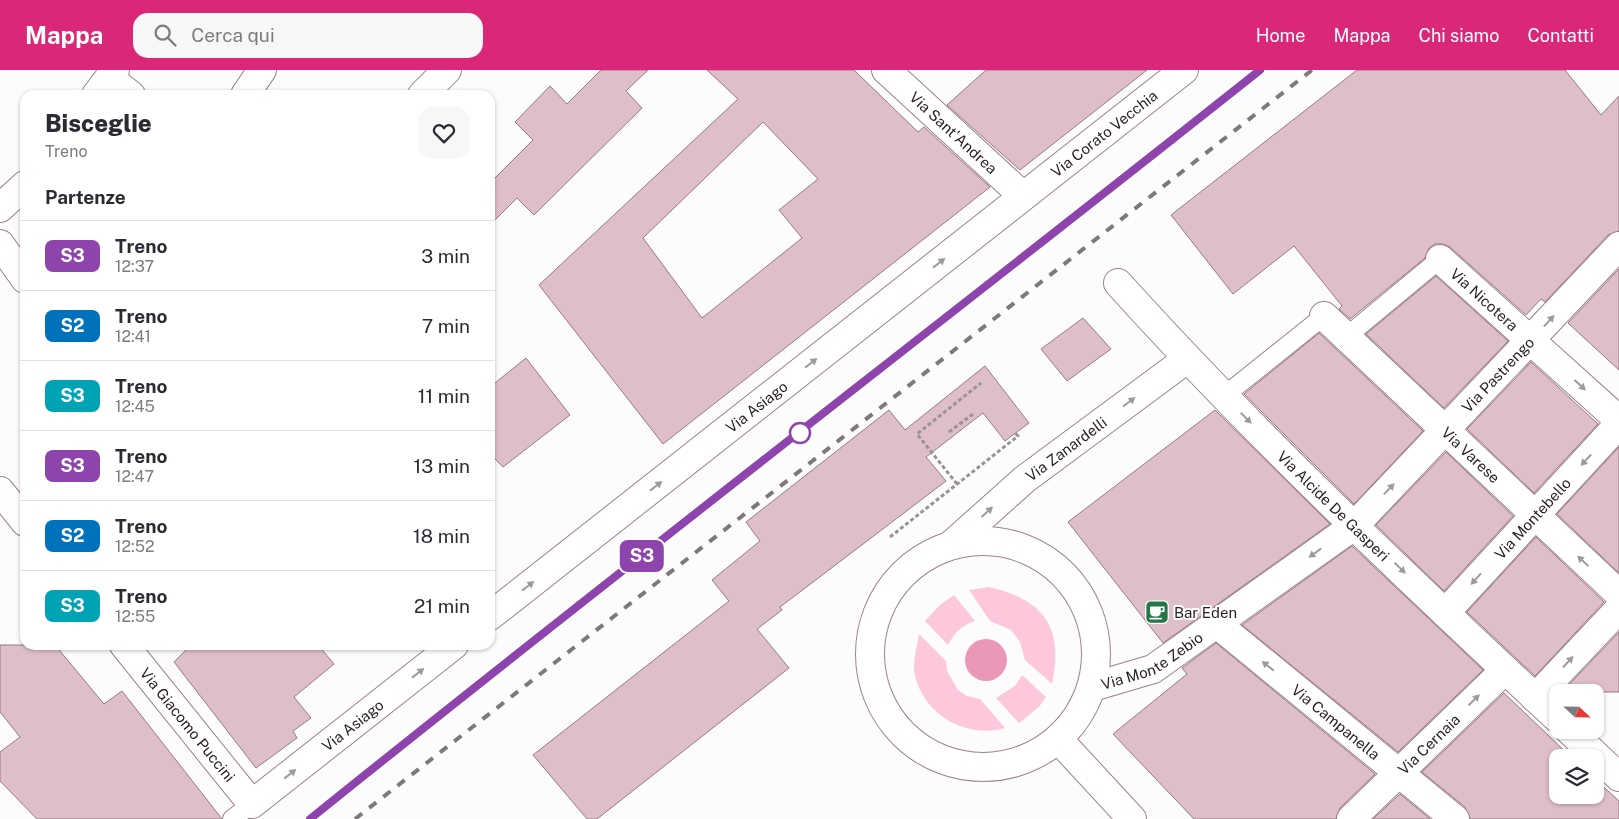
<!DOCTYPE html>
<html lang="it">
<style>
body{margin:0;font-family:"Public Sans",sans-serif;background:#f7f7f7;color:#2b2b33;height:100vh;display:flex;flex-direction:column;font-size:19px;white-space:nowrap}
*{box-sizing:border-box;margin:0}
p{font-size:16px;color:#7c7c81}
.icon{flex:none;width:28px;height:28px;fill:none;stroke:currentColor;stroke-width:2;stroke-linecap:round;stroke-linejoin:round}
.map{position:relative;flex:1;overflow:hidden}
.details{position:absolute;left:20px;top:20px;width:475px;height:560px;display:flex;flex-direction:column;background:#fff;border-radius:15px;box-shadow:0 1px 4px #0004}
.details>*{flex:none}
.badge{padding:0 10px;border-radius:8px;font-size:18px;line-height:32px}
.needle{width:32px;rotate:112deg}
.fabs{position:absolute;left:1549px;top:614px;display:grid;gap:10px}
.fabs a{display:grid;place-items:center;width:55px;height:55px;border-radius:10px;background:#fff;box-shadow:0 1px 4px #0004;font-size:25px}
.map>.badge{position:absolute;translate:-50% -50%;box-shadow:0 0 0 2px #fff}
h2{padding:0 25px;font-size:19px;line-height:45px}
.round{display:grid;place-items:center;flex:none;width:52px;height:52px;border-radius:15px;background:#f7f7f7}
.summary{display:flex;align-items:center;justify-content:space-between;height:85px;padding:0 25px}
h1{font-size:24px;font-weight:800;line-height:38px}
ul{padding:0;list-style:none}
li{display:flex;align-items:center;gap:15px;height:70px;padding:0 25px;border-top:1px solid #e1e1e2}
li div{flex:1}
li b{display:block;font-size:19px}
li em{font-style:normal}
li .badge{min-width:55px;font-weight:700;text-align:center}
header{display:flex;align-items:center;gap:30px;box-sizing:border-box;height:70px;padding:0 25px;background:#db2777;color:#fff}
header strong{font-size:24px}
nav{display:flex;gap:28px;margin-inline-start:auto;font-size:18px}
.search{width:350px;height:45px;background:#f7f7f7;display:flex;align-items:center;gap:12px;box-sizing:border-box;padding:0 18px;border-radius:15px;color:#7c7c81;font-size:19px}
.map>svg:first-child{display:block}
.green{fill:#fdc8dc}
.water{fill:#eb97b8}
.building{fill:#ddbec9;stroke:#967a84;fill-rule:evenodd}
.lines{fill:none;stroke-linecap:round;stroke-linejoin:round}
.service-casing{stroke:#9e818c;stroke-width:20}
.minor-casing{stroke:#9e818c;stroke-width:30}
.secondary-casing{stroke:#9e818c;stroke-width:30}
.path{stroke:#999396;stroke-width:3;stroke-dasharray:4 2.5;stroke-linecap:butt}
.service{stroke:#fff;stroke-width:18}
.minor{stroke:#fff;stroke-width:28}
.secondary{stroke:#fff;stroke-width:28}
.rail{stroke:#7f787b;stroke-width:4;stroke-dasharray:9 9;stroke-linecap:butt}
.oneway{fill:#9f9a9c}
.line-casing{stroke:#fff;stroke-width:11}
.line{stroke:#8e44ad;stroke-width:8}
.stop-dot{fill:#fff;stroke:#8e44ad;stroke-width:2.5}
.labels{text-anchor:middle;dominant-baseline:central;stroke-width:4;stroke-linejoin:round;paint-order:stroke}
.street-label{font-size:15px;fill:#2a1e23;stroke:#fff}
.poi-label{font-size:15px;fill:#2a1e23;stroke:#fff;text-anchor:start}
</style>
<header>
<strong>Mappa</strong>
<div class="search"><svg class="icon" aria-label="search" viewBox="0 0 24 24"><circle cx="10" cy="10" r="6"/><path d="M15 15l6 6"/></svg>Cerca qui</div>
<nav><a>Home</a><a>Mappa</a><a>Chi siamo</a><a>Contatti</a></nav>
</header>
<div class="map">
<svg width="1619" height="749" viewBox="0 0 1619 749">
<rect width="100%" height="100%" fill="#fcfcfc"/>
<g class="green">
<path d="M 989,517 C 1045,530 1064,558 1052,614 L 1025,590 L 1020,572 L 1011,560 L 990,551 L 969,520 Z"/>
<path d="M 954,525 L 975,551 C 961,556 955,562 948,575 L 925,551 L 940,535 Z"/>
<path d="M 919,564 L 946,591 L 947,601 L 958,620 L 967,626 L 980,629 L 1005,658 C 967,669 925,646 915,606 C 912,593 917,577 919,564 Z"/>
<polygon points="1022,605 1046,627 1039,637 1019,653 996,628 1015,616"/>
</g>
<circle class="water" cx="986" cy="590" r="21"/>
<g class="building">
<polygon points="601,0 648,0 626,21 642,38 534,145 517,128 490,155 490,113 533,70 515,52 550,16 567,34"/>
<path d="M 707,0 L 854,0 L 918,62 L 924,57 L 990,117 L 663,374 L 539,215 L 738,29 ZM 763,52 L 818,109 L 779,140 L 802,168 L 702,248 L 643,168 Z"/>
<polygon points="986,0 1147,0 1020,100 947,35"/>
<polygon points="1357,0 1565,0 1601,45 1619,26 1619,161 1608,165 1545,232 1541,229 1526,245 1450,177 1443,174 1435,174 1429,178 1425,188 1350,249 1339,239 1342,236 1294,176 1233,224 1171,145"/>
<polygon points="1619,199 1619,300 1568,253"/>
<polygon points="1436,206 1508,271 1444,338 1366,264"/>
<polygon points="1083,248 1111,279 1067,311 1041,279"/>
<polygon points="1319,263 1423,361 1354,434 1244,324"/>
<polygon points="526,288 570,345 503,397 490,384 490,317"/>
<polygon points="1531,292 1598,354 1534,423 1467,359"/>
<polygon points="985,296 1029,353 1005,371 983,343 926,387 946,411 792,528 780,537 782,540 757,559 789,598 597,749 587,749 533,685 729,531 712,510 760,471 746,452 889,340 905,360"/>
<polygon points="1215,340 1330,454 1163,573 1068,452"/>
<polygon points="1619,377 1619,503 1557,444"/>
<polygon points="1446,382 1513,446 1444,521 1376,455"/>
<polygon points="1536,467 1604,532 1535,606 1467,542"/>
<polygon points="1352,476 1483,600 1398,682 1242,555"/>
<polygon points="1619,562 1619,622 1562,622"/>
<polygon points="1216,573 1375,704 1340,738 1336,749 1194,749 1113,664 1187,604 1182,598"/>
<polygon points="0,575 55,575 104,634 122,621 222,749 37,749 0,711 0,682 20,667 0,642"/>
<polygon points="191,575 318,575 334,594 294,627 311,648 293,661 297,668 256,698 174,592"/>
<polygon points="1504,623 1572,688 1558,688 1558,725 1595,725 1595,709 1619,731 1619,749 1470,749 1465,737 1422,702"/>
<polygon points="1400,724 1430,749 1373,749"/>
</g>
<g class="lines">
<g class="service-casing">
<g id="service">
<polyline points="1346,267 1440,189"/>
<polyline points="1224,326 1324,246"/>
<polyline points="232,749 252,734"/>
</g>
</g>
<g class="minor-casing">
<g id="minor">
<path id="s1" d="M 886,0 L 1023,126"/>
<polyline points="109,8 131,25"/>
<polyline points="245,25 262,0"/>
<polyline points="422,25 447,0"/>
<polyline points="0,174 25,209"/>
<path id="s2" d="M 1440,189 L 1619,350"/>
<path id="s3" d="M 1118,213 C 1256,366 1407,508 1558,649"/>
<path id="s4" d="M 1324,246 L 1619,524"/>
<polyline points="0,421 25,452"/>
<circle cx="983" cy="584" r="113"/>
<path id="s5" d="M 951,475 L 1025,409 L 1187,289"/>
<path id="s6" d="M 1445,543 L 1619,354"/>
<path id="s7" d="M 490,546 L 1184,0"/>
<path id="s8" d="M 1217,554 L 1455,749"/>
<path id="s9" d="M 124,575 L 252,734 L 454,575"/>
<path id="s10" d="M 1092,617 L 1153,599 L 1355,455 L 1619,176"/>
<polyline points="1535,628 1619,539"/>
<polyline points="1569,660 1619,707"/>
<polyline points="1059,670 1132,749"/>
<path id="s11" d="M 1351,749 L 1505,600"/>
</g>
</g>
<g class="secondary-casing">
<g id="secondary">
<polyline points="96,25 115,0"/>
<polyline points="0,138 25,115"/>
</g>
</g>
<g class="path">
<polyline points="949,362 973,344"/>
<polyline points="957,414 917,364 981,313"/>
<polyline points="890,467 1018,366 1015,363"/>
</g>
<use href="#service" class="service"/>
<use href="#minor" class="minor"/>
<use href="#secondary" class="secondary"/>
<g class="rail">
<polyline points="310,749 543,562 1050,167 1260,0"/>
<polyline points="355,749 1312,0"/>
</g>
</g>
<defs><path id="oneway-solid" d="M-6-.8H1V-3.2L6.5 0L1 3.2V.8H-6Z" transform="scale(1.25)"/></defs>
<g class="oneway">
<use href="#oneway-solid" transform="translate(939 193) rotate(-38)"/>
<use href="#oneway-solid" transform="translate(1549 251) rotate(-47)"/>
<use href="#oneway-solid" transform="translate(811 293) rotate(-38)"/>
<use href="#oneway-solid" transform="translate(1580 315) rotate(42)"/>
<use href="#oneway-solid" transform="translate(1129 332) rotate(-37)"/>
<use href="#oneway-solid" transform="translate(1246 348) rotate(45)"/>
<use href="#oneway-solid" transform="translate(1586 390) rotate(133)"/>
<use href="#oneway-solid" transform="translate(656 416) rotate(-38)"/>
<use href="#oneway-solid" transform="translate(1389 419) rotate(-46)"/>
<use href="#oneway-solid" transform="translate(987 442) rotate(-42)"/>
<use href="#oneway-solid" transform="translate(1315 483) rotate(144)"/>
<use href="#oneway-solid" transform="translate(1583 491) rotate(-137)"/>
<use href="#oneway-solid" transform="translate(1400 498) rotate(44)"/>
<use href="#oneway-solid" transform="translate(1476 509) rotate(132)"/>
<use href="#oneway-solid" transform="translate(528 516) rotate(-38)"/>
<use href="#oneway-solid" transform="translate(1568 592) rotate(-47)"/>
<use href="#oneway-solid" transform="translate(1268 596) rotate(-141)"/>
<use href="#oneway-solid" transform="translate(418 603) rotate(-38)"/>
<use href="#oneway-solid" transform="translate(1474 630) rotate(-44)"/>
<use href="#oneway-solid" transform="translate(290 704) rotate(-38)"/>
</g>
<g class="lines">
<g class="line-casing">
<path id="line" d="M 310,749 C 624,496 944,251 1260,0"/>
</g>
<use href="#line" class="line"/>
</g>
<defs>
<g id="cafe-square" transform="scale(1.25)"><rect x="-9" y="-9" width="18" height="18" rx="4" fill="#257546" stroke="#fff"/><path d="M-5.5-4.5H6V0H3Q3 3.5 0 3.5H-2.5Q-5.5 3.5-5.5 0ZM3-3.2v2h1.7v-2ZM-6 4.5H4V6H-6Z" fill="#fff"/></g>
</defs>
<g fill-rule="evenodd">
<use href="#cafe-square" x="1157" y="542"/>
</g>
<circle class="stop-dot" cx="800" cy="363" r="10"/>
<g class="labels">
<g class="street-label">
<text stroke="none"><textPath href="#s1" startOffset="92">Via Sant'Andrea</textPath></text>
<text stroke="none"><textPath href="#s7" startOffset="781">Via Corato Vecchia</textPath></text>
<text stroke="none"><textPath href="#s2" startOffset="60">Via Nicotera</textPath></text>
<text stroke="none"><textPath href="#s10" startOffset="519">Via Pastrengo</textPath></text>
<text stroke="none"><textPath href="#s7" startOffset="339">Via Asiago</textPath></text>
<text stroke="none"><textPath href="#s5" startOffset="150">Via Zanardelli</textPath></text>
<text stroke="none"><textPath href="#s4" startOffset="202">Via Varese</textPath></text>
<text stroke="none"><textPath href="#s3" startOffset="310">Via Alcide De Gasperi</textPath></text>
<text stroke="none"><textPath href="#s6" startOffset="129">Via Montebello</textPath></text>
<text stroke="none"><textPath href="#s10" startOffset="66">Via Monte Zebio</textPath></text>
<text stroke="none"><textPath href="#s8" startOffset="154">Via Campanella</textPath></text>
<text stroke="none"><textPath href="#s9" startOffset="102">Via Giacomo Puccini</textPath></text>
<text stroke="none"><textPath href="#s9" startOffset="332">Via Asiago</textPath></text>
<text stroke="none"><textPath href="#s11" startOffset="108">Via Cernaia</textPath></text>
</g>
<g class="poi-label">
<text x="1174" y="542">Bar Eden</text>
</g>
</g>
</svg>
<div class="fabs">
<a><svg class="needle" viewBox="-14 -14 28 28"><path d="M0-13l5 13h-10z" fill="#e53935"/><path d="M0 13l5-13h-10z" fill="#7c7c81"/></svg></a>
<a><svg class="icon" aria-label="layers" viewBox="0 0 24 24"><path d="M12 4l9 5-9 5-9-5zM3 14l9 5 9-5"/></svg></a>
</div>
<b class="badge" style="left:642px;top:486px;background:#8e44ad;color:#fff">S3</b>
<section class="details">
<div class="summary"><div><h1>Bisceglie</h1><p>Treno</p></div><a class="round"><svg class="icon" aria-label="heart" viewBox="0 0 24 24"><path d="M12 20l-8-8c-3-5 5-10 8-4 3-6 11-1 8 4z"/></svg></a></div>
<h2>Partenze</h2>
<ul>
<li><span class="badge" style="background:#8e44ad;color:#fff">S3</span><div><b>Treno</b><p>12:37</p></div><em>3 min</em></li>
<li><span class="badge" style="background:#0072bc;color:#fff">S2</span><div><b>Treno</b><p>12:41</p></div><em>7 min</em></li>
<li><span class="badge" style="background:#00a3b4;color:#fff">S3</span><div><b>Treno</b><p>12:45</p></div><em>11 min</em></li>
<li><span class="badge" style="background:#8e44ad;color:#fff">S3</span><div><b>Treno</b><p>12:47</p></div><em>13 min</em></li>
<li><span class="badge" style="background:#0072bc;color:#fff">S2</span><div><b>Treno</b><p>12:52</p></div><em>18 min</em></li>
<li><span class="badge" style="background:#00a3b4;color:#fff">S3</span><div><b>Treno</b><p>12:55</p></div><em>21 min</em></li>
</ul>
</section>
</div>
